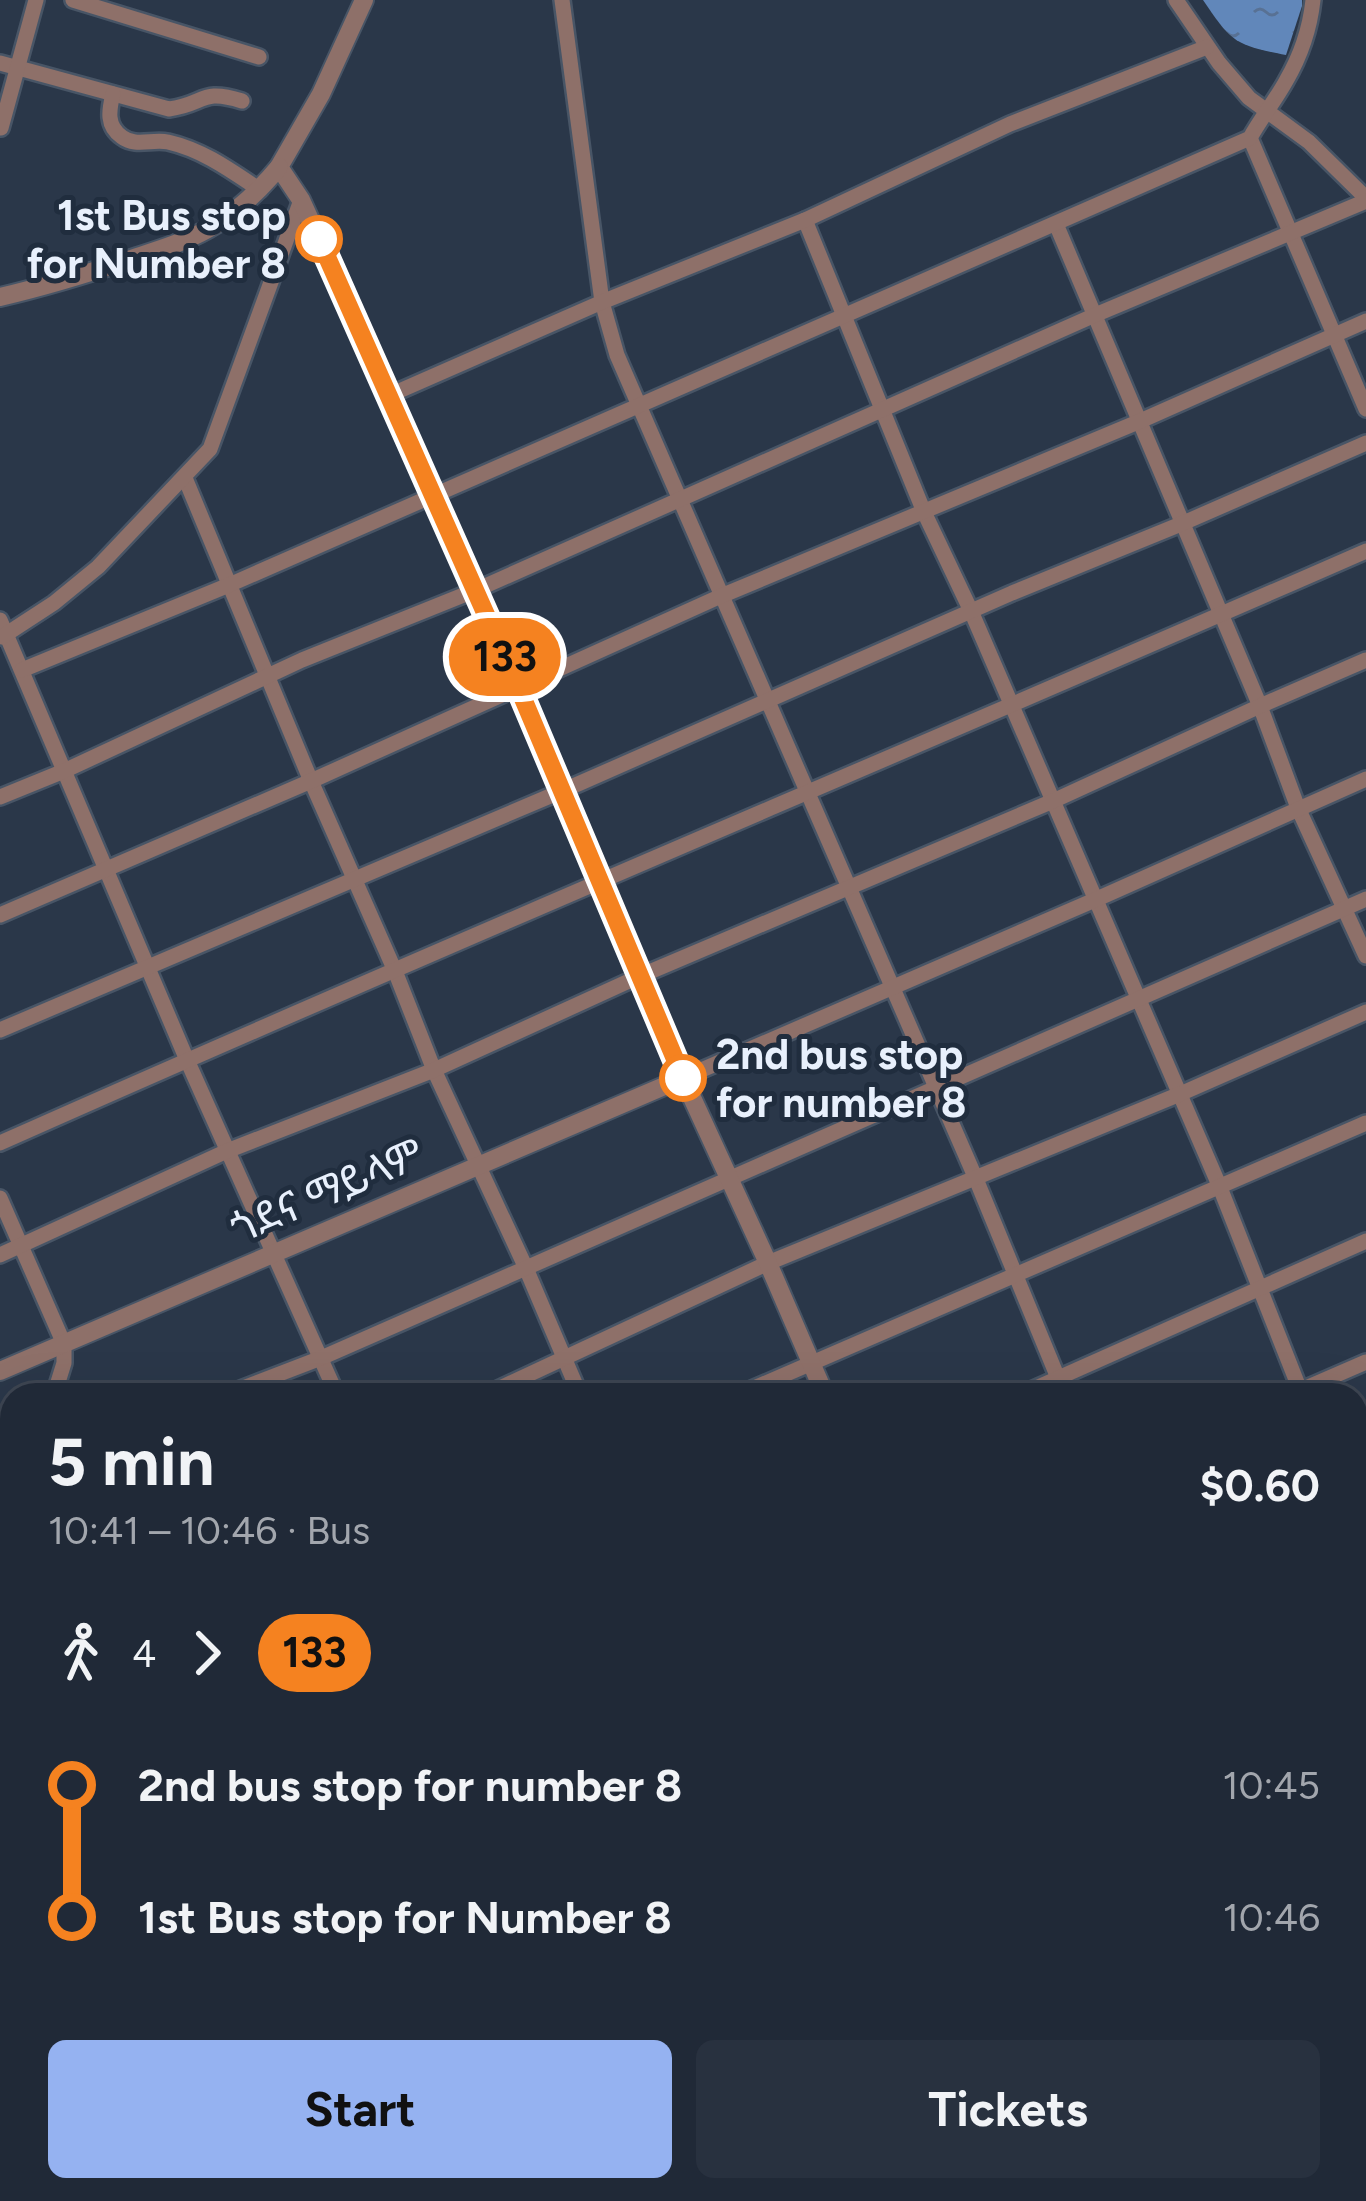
<!DOCTYPE html>
<meta charset="utf-8">
<style>
body{margin:0;font-family:Figtree,"Noto Sans Ethiopic",sans-serif;background:#28313f;color:#f1f3f6;height:100vh;display:flex;flex-direction:column;font-size:45px;white-space:nowrap}
*{box-sizing:border-box;margin:0}
p{font-size:39px;color:#a2a6ad}
.icon{flex:none;width:66px;height:66px;fill:none;stroke:currentColor;stroke-width:2;stroke-linecap:round;stroke-linejoin:round}
.map{position:relative;flex:1;overflow:hidden}
.drawer{position:absolute;left:0px;top:1383px;width:1368px;height:819px;display:flex;flex-direction:column;background:#202937;border-radius:36px 36px 0 0;box-shadow:0 12px 48px #0002,0 0 0 3px #3d4552}
.drawer>*{flex:none}
.badge{padding:0 24px;border-radius:39px;font-size:42px;line-height:78px}
.map>.badge{position:absolute;translate:-50% -50%;box-shadow:0 0 0 6px #fff}
.legs{display:flex;align-items:center;gap:18px;height:132px;padding:0 48px;font-size:39px}
.legs p{margin-inline-start:auto}
.head{display:flex;align-items:center;justify-content:space-between;height:204px;padding:0 48px}
h1{font-size:66px;font-weight:700;line-height:90px}
.action{display:flex;gap:24px;margin-top:auto;padding:24px 48px}
.action a{flex:1;height:138px;border-radius:18px;background:#95b2f1;color:#111;font-size:48px;font-weight:700;line-height:138px;text-align:center}
.action a+a{background:#28313f;color:#f1f3f6}
ul{padding:0 48px;list-style:none}
li{display:flex;align-items:center;gap:42px;height:132px;font-size:45px}
li i{display:grid;place-items:center;width:18px;height:100%;margin:0 15px;background:currentColor}
li i::after{content:'';width:30px;height:30px;margin:-15px;border:9px solid;border-radius:50%;background:#202937}
li p{margin-inline-start:auto}
li:first-child i{background:linear-gradient(#0000 50%,currentColor 0)}
li:last-child i{background:linear-gradient(currentColor 50%,#0000 0)}
.map>svg:first-child{display:block}
.water{fill:url(#water-ripples)}
.lines{fill:none;stroke-linecap:round;stroke-linejoin:round}
.minor-casing{stroke:#485566;stroke-width:20}
.tertiary-casing{stroke:#485566;stroke-width:22}
.minor{stroke:#8e7069;stroke-width:15}
.tertiary{stroke:#8e7069;stroke-width:18}
.line-1-casing{stroke:#fff;stroke-width:27}
.line-1{stroke:#f58220;stroke-width:18}
.stop-1-dot{fill:#fff;stroke:#f58220;stroke-width:6}
.labels{text-anchor:middle;dominant-baseline:central;stroke-width:10;stroke-linejoin:round;paint-order:stroke}
.stop-label{font-size:42px;font-weight:bold;fill:#e8f0fc;stroke:#202d3e;text-anchor:end}
.street-label{font-size:42px;fill:#e8f0fc;stroke:#202d3e}
</style>
<div class="map">
<svg width="1366" height="2201" viewBox="0 0 1366 2201">
<defs>
<pattern id="water-ripples" width="26" height="14" patternUnits="userSpaceOnUse" patternTransform="scale(3)"><rect width="26" height="14" fill="#6187ba"/><path d="M2 4q2-2 4 0t4 0M15 11q2-2 4 0t4 0" fill="none" stroke="#587194"/></pattern>
</defs>
<rect width="100%" height="100%" fill="#2a3749"/>
<path class="water" d="M 1203,0 L 1302,0 L 1302,6 L 1286,55 C 1235,45 1232,43 1203,0 Z"/>
<g class="lines">
<g class="minor-casing">
<g id="minor">
<polyline points="73,0 259,57"/>
<polyline points="562,0 602,302 617,355 976,1179 1065,1395"/>
<polyline points="1176,0 1219,63 1249,98 1309,142 1366,198"/>
<path d="M 0,63 L 169,109 C 206,104 200,88 242,101"/>
<path d="M 113,94 C 109,110 106,126 122,137 C 135,147 152,139 168,142 C 203,150 230,170 260,190"/>
<polyline points="1,128 36,0"/>
<polyline points="1250,138 1366,409"/>
<polyline points="805,220 924,512 971,611 1219,1185 1302,1395"/>
<polyline points="1056,224 1260,706 1298,808 1366,956"/>
<polyline points="390,395 602,302 805,220 1010,124 1207,47"/>
<polyline points="185,478 311,781 395,971 434,1070 525,1266 580,1395"/>
<polyline points="0,620 187,1060 337,1395"/>
<polyline points="2,637 54,603 98,567 210,449 301,200"/>
<path d="M 22,670 L 229,585 L 1250,138 C 1261,118 1275,101 1286,81 C 1300,57 1310,28 1313,0"/>
<polyline points="0,797 64,771 302,660 476,590 1095,315 1366,201"/>
<polyline points="0,915 311,781 721,596 1138,422 1366,321"/>
<polyline points="0,1030 562,791 1012,593 1181,524 1366,443"/>
<polyline points="683,1078 1097,899 1366,779"/>
<path d="M 0,1143 C 453,941 912,750 1366,551"/>
<polyline points="0,1198 64,1344 64,1363 54,1395"/>
<polyline points="0,1255 227,1151 434,1070 640,976 1053,801 1260,706 1366,660"/>
<polyline points="225,1395 321,1358 1366,899"/>
<polyline points="485,1395 768,1263 1180,1094 1366,1012"/>
<polyline points="738,1395 1366,1123"/>
<polyline points="1020,1395 1366,1241"/>
<polyline points="1290,1395 1366,1362"/>
<polyline points="1356,1458 1366,1452"/>
<polyline points="1356,1507 1366,1523"/>
<polyline points="0,1530 12,1497"/>
<polyline points="0,1602 12,1597"/>
<polyline points="1356,1662 1366,1657"/>
<polyline points="0,1673 12,1677"/>
<polyline points="0,1772 12,1768"/>
<polyline points="0,1830 12,1829"/>
<polyline points="1356,1926 1366,1918"/>
<polyline points="0,1950 12,1945"/>
<polyline points="1356,1997 1366,2017"/>
<polyline points="0,2001 4,2016 0,2019"/>
<polyline points="1356,2052 1366,2044"/>
<polyline points="0,2179 10,2201"/>
<polyline points="288,2190 292,2201"/>
<polyline points="368,2190 390,2201"/>
<polyline points="444,2190 446,2201"/>
<polyline points="569,2190 606,2201"/>
<polyline points="631,2190 641,2201"/>
<polyline points="1025,2190 1033,2198 1039,2190"/>
<polyline points="1095,2190 1100,2201"/>
<polyline points="1201,2190 1207,2201"/>
<polyline points="1307,2190 1313,2201"/>
<polyline points="717,2201 729,2190"/>
<polyline points="1170,2201 1183,2190"/>
<polyline points="1348,2201 1366,2188"/>
</g>
</g>
<g class="tertiary-casing">
<g id="tertiary">
<polyline points="364,0 321,94 279,167 301,200 390,395 519,689 683,1078 768,1263 825,1395"/>
<path d="M 0,297 C 43,287 86,274 128,260 C 155,251 183,243 208,229 C 236,213 259,191 279,167"/>
<polyline points="0,1371 683,1078"/>
<polyline points="1356,1796 1366,1799"/>
<polyline points="851,2201 861,2190"/>
<polyline points="902,2201 913,2190"/>
</g>
</g>
<use href="#minor" class="minor"/>
<use href="#tertiary" class="tertiary"/>
</g>
<g class="lines">
<g class="line-1-casing">
<polyline id="line-1" points="319,239 519,689 683,1078"/>
</g>
<use href="#line-1" class="line-1"/>
</g>
<g class="stop-1-dot">
<circle cx="319" cy="239" r="21"/>
<circle cx="683" cy="1078" r="21"/>
</g>
<g class="labels">
<g class="stop-label">
<text x="286" y="215">1st Bus stop<tspan x="286" dy="48">for Number 8</tspan></text>
<text x="716" y="1054" text-anchor="start">2nd bus stop<tspan x="716" dy="48">for number 8</tspan></text>
</g>
<g class="street-label">
<text transform="translate(327 1191) rotate(-23)">ጎደና ማይላም</text>
</g>
</g>
</svg>
<b class="badge" style="left:505px;top:657px;background:#f58220;color:#111">133</b>
<section class="drawer">
<div class="head"><div><h1>5 min</h1><p>10:41 – 10:46 · Bus</p></div><b>$0.60</b></div>
<div class="legs"><svg class="icon" aria-label="walk" viewBox="0 0 24 24"><circle cx="13" cy="4" r="2"/><path d="M13 8l-2 6 4 7M11 14l-3 7M7 12l3-4h3l4 4"/></svg>4<svg class="icon" aria-label="forward" viewBox="0 0 24 24"><path d="M9 5l7 7-7 7"/></svg><b class="badge" style="background:#f58220;color:#111">133</b></div>
<ul>
<li><i style="color:#f58220"></i><b>2nd bus stop for number 8</b><p>10:45</p></li>
<li><i style="color:#f58220"></i><b>1st Bus stop for Number 8</b><p>10:46</p></li>
</ul>
<div class="action"><a>Start</a><a>Tickets</a></div>
</section>
</div>
